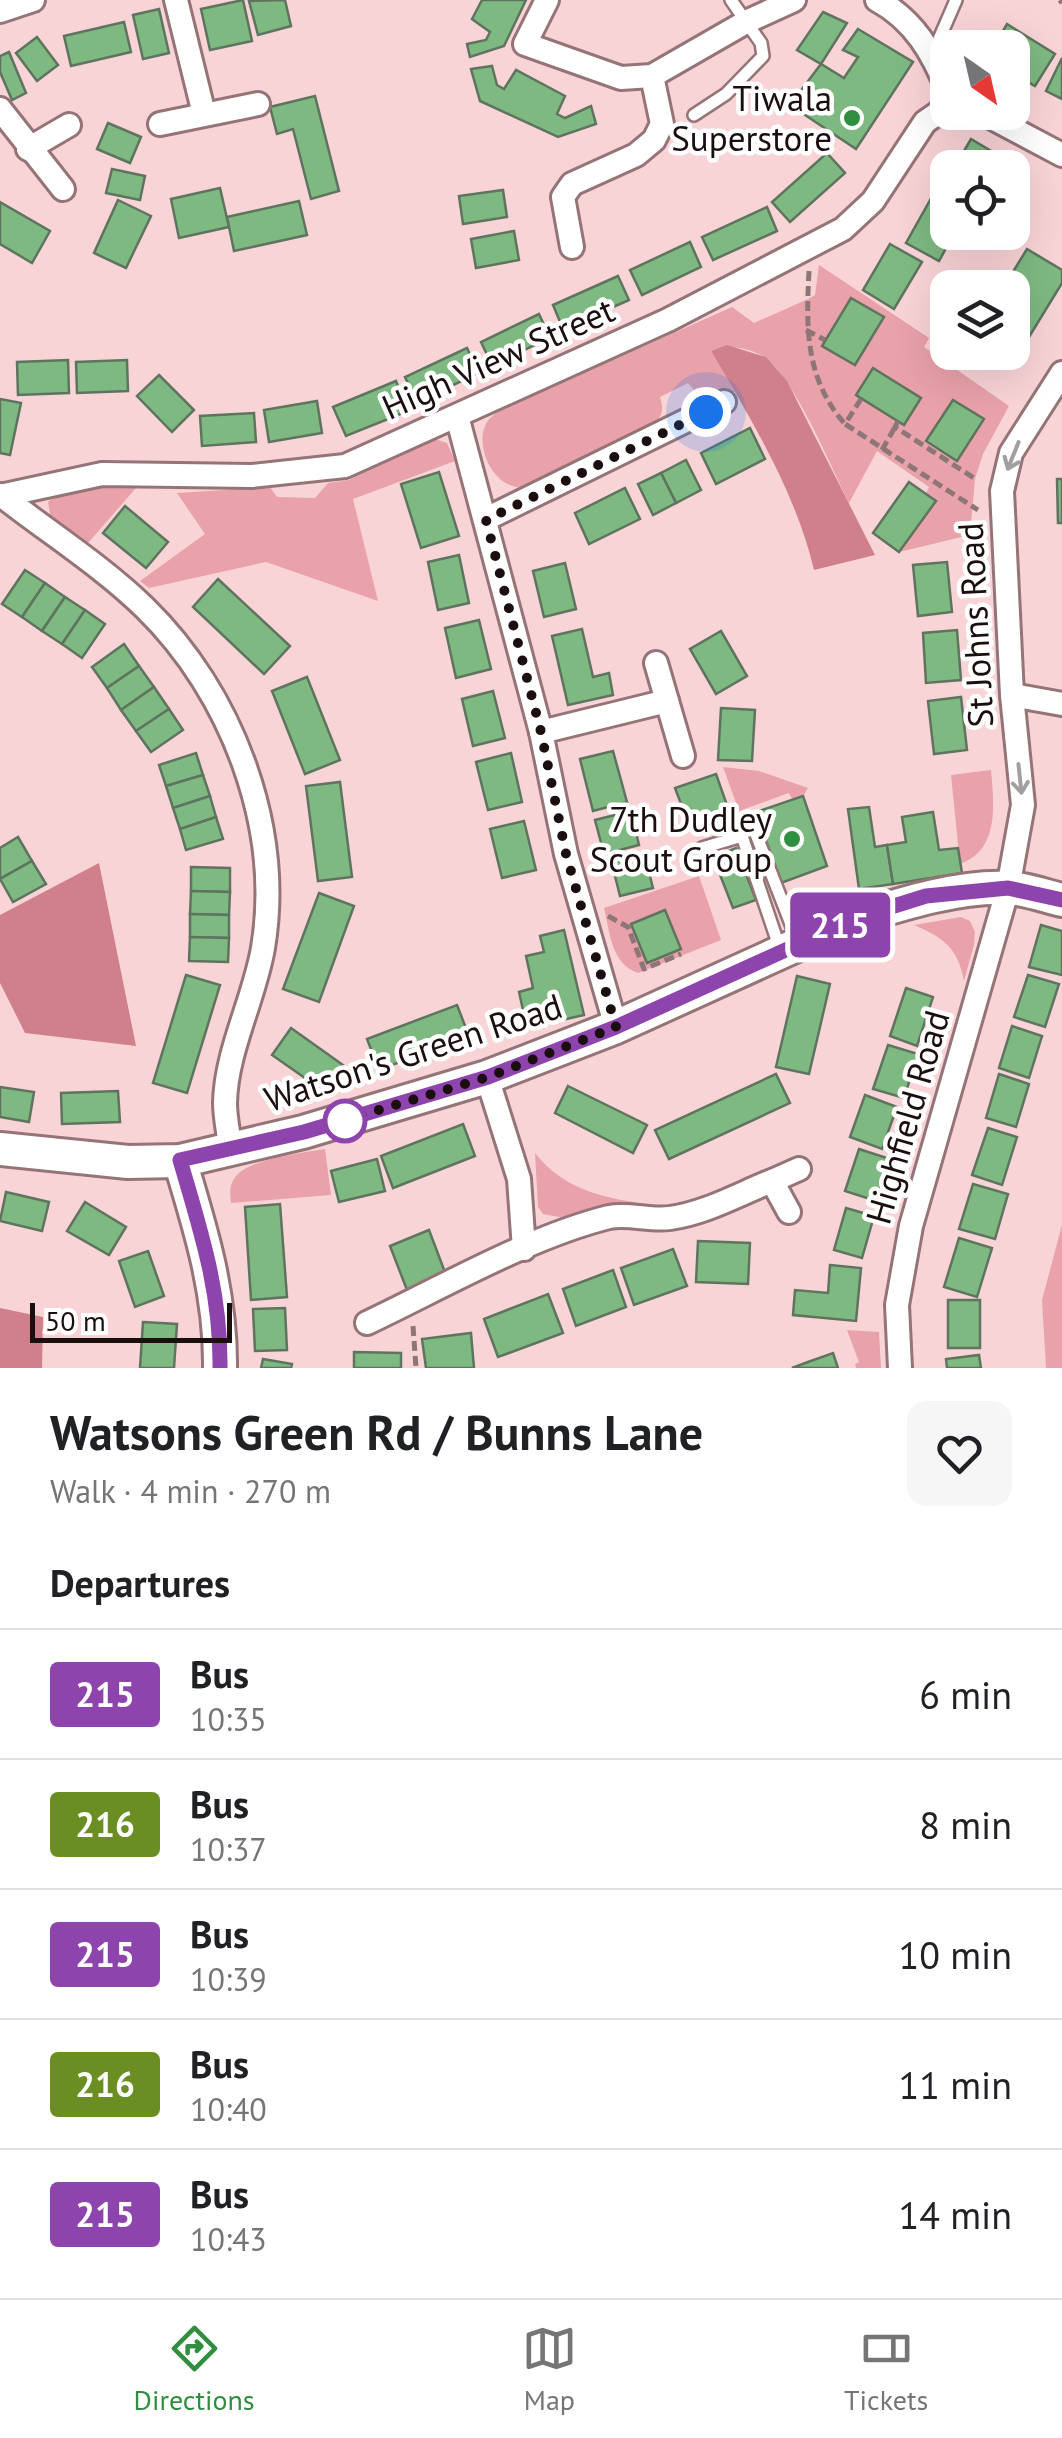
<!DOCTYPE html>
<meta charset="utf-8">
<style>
body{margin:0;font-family:"PT Sans",sans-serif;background:#f6f6f6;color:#202124;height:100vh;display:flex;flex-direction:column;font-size:38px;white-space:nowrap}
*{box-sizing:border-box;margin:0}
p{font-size:32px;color:#757577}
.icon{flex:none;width:55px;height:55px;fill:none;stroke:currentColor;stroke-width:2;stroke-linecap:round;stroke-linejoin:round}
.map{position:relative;height:1368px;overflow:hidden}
.side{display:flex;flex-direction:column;background:#fff;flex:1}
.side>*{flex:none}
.badge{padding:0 20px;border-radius:8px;font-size:35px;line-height:65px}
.needle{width:65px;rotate:146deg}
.tools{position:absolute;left:930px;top:30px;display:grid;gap:20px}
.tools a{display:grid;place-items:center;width:100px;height:100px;border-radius:20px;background:#fff;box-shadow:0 10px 40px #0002;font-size:50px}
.scale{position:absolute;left:30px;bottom:25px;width:202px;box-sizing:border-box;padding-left:10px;border:5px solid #1a0e0f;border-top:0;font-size:28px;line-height:35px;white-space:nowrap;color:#1a0e0f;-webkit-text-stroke:8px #fff;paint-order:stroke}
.you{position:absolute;width:50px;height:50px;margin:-25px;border:8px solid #fff;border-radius:50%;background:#1a73e8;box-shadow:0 0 0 15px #1a73e833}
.map>.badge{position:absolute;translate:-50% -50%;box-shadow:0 0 0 5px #fff}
h2{padding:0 50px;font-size:38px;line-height:90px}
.round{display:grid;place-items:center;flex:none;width:105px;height:105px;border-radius:20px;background:#f6f6f6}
.overview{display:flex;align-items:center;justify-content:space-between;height:170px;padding:0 50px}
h1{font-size:48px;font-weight:700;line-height:75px}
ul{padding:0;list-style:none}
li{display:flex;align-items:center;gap:30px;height:130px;padding:0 50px;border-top:2px solid #e0e0e0}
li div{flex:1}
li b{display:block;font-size:38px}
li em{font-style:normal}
li .badge{min-width:110px;font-weight:700;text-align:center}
.dock{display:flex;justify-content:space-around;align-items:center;height:140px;border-top:2px solid #e0e0e0;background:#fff;font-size:28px;color:#757577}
.dock a{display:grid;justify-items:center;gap:5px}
.dock .current{color:#318e40}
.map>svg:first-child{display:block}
.green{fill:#e9a1aa}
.forest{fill:#cf808a}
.building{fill:#7eb982;stroke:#5e745f;stroke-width:2.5}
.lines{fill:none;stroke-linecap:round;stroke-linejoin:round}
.lane-casing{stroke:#957477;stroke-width:16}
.street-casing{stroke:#957477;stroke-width:28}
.secondary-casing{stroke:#957477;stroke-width:38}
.path{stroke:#8e7577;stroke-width:5;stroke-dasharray:10 5;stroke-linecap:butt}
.lane{stroke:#fff;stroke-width:11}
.street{stroke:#fff;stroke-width:22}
.secondary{stroke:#fff;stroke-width:32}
.oneway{stroke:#a39f9f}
.line-casing{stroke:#fff;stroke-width:22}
.line{stroke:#8e44ad;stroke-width:15}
.walk{stroke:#1a0e0f;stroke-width:10;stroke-dasharray:0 18}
.poi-dot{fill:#318e40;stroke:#fff;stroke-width:4}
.stop-dot{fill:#fff;stroke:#8e44ad;stroke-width:5}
.labels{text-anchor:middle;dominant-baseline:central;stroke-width:9;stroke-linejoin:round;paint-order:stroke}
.poi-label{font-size:35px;fill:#1a0e0f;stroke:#fff;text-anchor:end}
.street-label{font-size:35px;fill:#1a0e0f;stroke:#fff}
</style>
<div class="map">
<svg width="1062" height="1368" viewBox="0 0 1062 1368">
<rect width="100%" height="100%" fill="#f9d4d7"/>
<g class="green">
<path d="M 819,265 L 929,338 L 924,347 L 1009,406 L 983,454 L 975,479 L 970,535 L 899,552 L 929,487 L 877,451 L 849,503 C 829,463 800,390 769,361 C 755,348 728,344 711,351 L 735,392 L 711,401 L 699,396 L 688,383 L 660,397 C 665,413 661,418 648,429 L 525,487 C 494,491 474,446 486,424 C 488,419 493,416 497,412 L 732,307 L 754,323 L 808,299 L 815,295 Z"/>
<polygon points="435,439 447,443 455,461 353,499 378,601 266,562 149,588 140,581 205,534 177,493 270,487 277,497 315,498 328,483 349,480"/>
<polygon points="97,488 136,488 88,543 51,519 48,502 57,495"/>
<polygon points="723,767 759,771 808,788 803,796 792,799 789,793 739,811"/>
<path d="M 991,770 C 994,804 1000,850 960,864 L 951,775 Z"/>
<path d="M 699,876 L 721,940 L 638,973 C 611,964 610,932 604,908 Z"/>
<path d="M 961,917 L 970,921 L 975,932 L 974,945 L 964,981 C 958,948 944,938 914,925 Z"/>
<path d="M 325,1149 L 331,1195 L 231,1203 C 230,1194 229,1186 234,1179 C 245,1159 303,1153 325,1149 Z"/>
<path d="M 535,1153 C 566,1192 606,1198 653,1205 L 612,1205 L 564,1218 L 543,1214 L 538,1207 Z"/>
<polygon points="1062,1225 1062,1368 1046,1368 1042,1300"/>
<polygon points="847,1330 879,1332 881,1368 856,1368 855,1364 859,1362"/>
</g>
<g class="forest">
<path d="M 727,345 L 766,357 L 787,381 L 875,555 L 814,570 C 796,493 751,419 711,351 Z"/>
<polygon points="99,863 136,1046 25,1033 0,983 0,915"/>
<polygon points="0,1308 43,1317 42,1368 0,1368"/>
</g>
<g class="building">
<polygon points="243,0 252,41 210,50 201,9"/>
<polygon points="285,0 291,26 258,35 249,1"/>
<polygon points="482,0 526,0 504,46 470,57 467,44 486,40 490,32 472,19"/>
<polygon points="159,9 169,53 143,59 133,15"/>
<polygon points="823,12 847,23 821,64 797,50"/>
<polygon points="124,22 131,52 71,66 64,36"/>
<polygon points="1007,24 1055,54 1035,86 1012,73 1012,48 993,48"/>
<polygon points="858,29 913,62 856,149 790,105 821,64 844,78 858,57 843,50"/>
<polygon points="37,37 58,65 37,81 16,53"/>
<polygon points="9,52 26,93 12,100 0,72 0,56"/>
<polygon points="1062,58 1062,99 1046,91"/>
<polygon points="492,66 497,85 504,89 516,70 565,96 557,114 565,118 591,106 596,124 558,137 480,101 471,69"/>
<polygon points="315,96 339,191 311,199 293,129 277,134 270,107"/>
<polygon points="108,123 141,137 130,163 97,149"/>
<polygon points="971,139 998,155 991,168 954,168"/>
<polygon points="827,153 845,173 790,222 772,202"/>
<polygon points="112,169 145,176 140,200 106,193"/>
<polygon points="220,188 229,227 179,238 171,199"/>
<polygon points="503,190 507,217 463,224 459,196"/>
<polygon points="933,195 948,203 948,232 955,232 939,261 906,243"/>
<polygon points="118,200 151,216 126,268 94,253"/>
<polygon points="299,201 307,235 234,251 227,217"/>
<polygon points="0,202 50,231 32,263 0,244"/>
<polygon points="767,207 777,231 713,260 702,237"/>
<polygon points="514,231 519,260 476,268 471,239"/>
<polygon points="690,242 701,267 642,295 630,270"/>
<polygon points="890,244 922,262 894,309 863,290"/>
<polygon points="1027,249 1062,270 1062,283 1018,355 1012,351 1012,288 1003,288"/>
<polygon points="618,276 629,300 563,329 553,305"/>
<polygon points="851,298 884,317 855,365 822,346"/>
<polygon points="539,314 550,338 492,365 481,342"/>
<polygon points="467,348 479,373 417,402 405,377"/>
<polygon points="68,360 69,393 18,395 17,362"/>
<polygon points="127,360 128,391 77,393 76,362"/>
<polygon points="873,368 921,398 904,425 856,395"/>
<polygon points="159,375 194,410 172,432 137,396"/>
<polygon points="396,381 408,411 346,436 333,407"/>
<polygon points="0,399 21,403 10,455 0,453"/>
<polygon points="953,400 984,419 957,461 926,441"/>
<polygon points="317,401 322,433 269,442 264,410"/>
<polygon points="254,413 256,442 202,446 200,416"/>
<polygon points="750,428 765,459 716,484 701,453"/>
<polygon points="686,460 701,490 676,503 661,473"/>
<polygon points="439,472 459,536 421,548 401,484"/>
<polygon points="661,473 676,503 653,515 638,484"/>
<polygon points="1057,479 1062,479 1062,523 1058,523"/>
<polygon points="909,482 936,501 899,552 873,533"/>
<polygon points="625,488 640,519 589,544 575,513"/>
<polygon points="125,506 168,542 146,568 103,533"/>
<polygon points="459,555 469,603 438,610 428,562"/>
<polygon points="947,562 952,612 918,616 913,565"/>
<polygon points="565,563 576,609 544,617 533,571"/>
<polygon points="25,570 45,583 22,617 2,604"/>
<polygon points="218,579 290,646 264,674 193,607"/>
<polygon points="45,583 65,597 42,631 22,617"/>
<polygon points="65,597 85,610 62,644 42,631"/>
<polygon points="85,610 105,624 82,658 62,644"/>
<polygon points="479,620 491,669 456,678 445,628"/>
<polygon points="582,629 593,677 609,673 613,695 568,705 552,636"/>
<polygon points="957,630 961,680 926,683 923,633"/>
<polygon points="721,631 747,676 716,694 690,649"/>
<polygon points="124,644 139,666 107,688 92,667"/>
<polygon points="139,666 154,687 121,710 107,688"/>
<polygon points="307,677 340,760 305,774 272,691"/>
<polygon points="154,687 169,709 136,731 121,710"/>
<polygon points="493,691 505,738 473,746 462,699"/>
<polygon points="961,697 967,750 934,754 928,701"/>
<polygon points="721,708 755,710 752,761 718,760"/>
<polygon points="169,709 183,730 151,752 136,731"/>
<polygon points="613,751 627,802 593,811 580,759"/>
<polygon points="196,753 203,775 166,786 159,765"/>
<polygon points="511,753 522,802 488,810 476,762"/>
<polygon points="716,774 735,828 714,835 708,819 689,825 675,788"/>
<polygon points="203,775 210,796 173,808 166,786"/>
<polygon points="340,782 352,877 318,881 306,786"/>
<polygon points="210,796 216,817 180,829 173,808"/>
<polygon points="803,796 827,866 781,883 756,812"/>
<polygon points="869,807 875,847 887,845 893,884 859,889 848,809"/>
<polygon points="631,811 639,845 604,854 595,820"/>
<polygon points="933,812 939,850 958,848 962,873 893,884 887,845 906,842 902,817"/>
<polygon points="216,817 223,839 186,850 180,829"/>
<polygon points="524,821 536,870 502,878 490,829"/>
<polygon points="18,837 32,861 0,879 0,848"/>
<polygon points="736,848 756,900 733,908 713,857"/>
<polygon points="644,853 653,888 620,896 611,860"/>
<polygon points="32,861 46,884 13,902 0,879"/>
<polygon points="191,867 230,868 230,892 191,891"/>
<polygon points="191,891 230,892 229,915 190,914"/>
<polygon points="319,893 354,906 319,1002 283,989"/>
<polygon points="665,910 681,949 647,963 631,924"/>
<polygon points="190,914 229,915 229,938 190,937"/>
<polygon points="1041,925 1062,931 1062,975 1029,967"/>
<polygon points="564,930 584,1015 527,1028 519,992 533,988 526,956 544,952 540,936"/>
<polygon points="190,937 229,938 228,962 189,961"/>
<polygon points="186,975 220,985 187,1093 153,1083"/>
<polygon points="1028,975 1059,984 1045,1027 1014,1017"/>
<polygon points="797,976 830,984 809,1074 776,1067"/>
<polygon points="906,988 933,997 917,1046 890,1036"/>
<polygon points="457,1005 469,1036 379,1070 367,1039"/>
<polygon points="1012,1026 1042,1036 1029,1078 999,1068"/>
<polygon points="291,1028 343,1065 325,1092 272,1055"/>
<polygon points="888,1045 918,1054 904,1098 873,1089"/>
<polygon points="776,1074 790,1103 669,1159 655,1130"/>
<polygon points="999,1074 1029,1084 1016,1127 986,1118"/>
<polygon points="568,1086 647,1125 633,1153 555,1113"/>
<polygon points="0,1087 34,1092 29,1122 0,1117"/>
<polygon points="118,1091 120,1122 62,1124 61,1093"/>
<polygon points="865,1095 897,1107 882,1149 850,1137"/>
<polygon points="463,1124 475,1156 393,1188 381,1156"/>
<polygon points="988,1128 1017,1137 1002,1185 972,1175"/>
<polygon points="859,1149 890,1159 876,1201 845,1191"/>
<polygon points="377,1159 385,1191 339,1202 331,1171"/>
<polygon points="973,1184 1008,1194 995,1239 959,1229"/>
<polygon points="6,1192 49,1202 42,1231 0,1221"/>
<polygon points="85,1202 126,1227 109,1255 67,1231"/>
<polygon points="280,1204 287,1297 251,1300 245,1207"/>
<polygon points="846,1208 874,1216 862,1258 834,1250"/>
<polygon points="429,1230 446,1275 407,1290 390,1246"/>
<polygon points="959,1238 992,1248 977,1297 944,1287"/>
<polygon points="698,1241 750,1243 748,1284 696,1282"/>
<polygon points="673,1249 687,1286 634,1305 621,1268"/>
<polygon points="148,1251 164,1296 135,1307 119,1261"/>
<polygon points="830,1265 861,1268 856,1321 793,1315 795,1290 828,1293"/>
<polygon points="613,1270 626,1307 576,1326 563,1289"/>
<polygon points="548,1294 563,1333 498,1357 484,1319"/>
<rect x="948" y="1300" width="32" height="48"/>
<polygon points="285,1308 287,1350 255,1351 253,1309"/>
<polygon points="143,1322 177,1324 174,1368 140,1368"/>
<polygon points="471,1333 474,1368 426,1368 422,1339"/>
<polygon points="354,1352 401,1353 401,1368 354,1368"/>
<polygon points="833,1353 838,1368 792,1368 808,1362"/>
<polygon points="979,1355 981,1368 947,1368 946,1359"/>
<polygon points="263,1359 292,1364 291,1368 261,1368"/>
</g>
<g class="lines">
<g class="lane-casing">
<g id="lane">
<polyline points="933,53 956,0"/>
<polyline points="694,115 726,94 763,56 761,43 731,0"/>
<polyline points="752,824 798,942"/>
<polyline points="702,848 742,836 780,949"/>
</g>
</g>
<g class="street-casing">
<g id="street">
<polyline points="176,0 204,114"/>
<polyline points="547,0 525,44 621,78 652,76 746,22 794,0"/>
<path d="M 877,0 C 914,20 933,53 948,91"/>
<polyline points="0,11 33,0"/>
<polyline points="0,109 63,189"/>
<polyline points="981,112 1062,155"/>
<polyline points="160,124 258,104"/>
<polyline points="28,149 69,125"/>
<polyline points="572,247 563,197 572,184 636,155 654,140 662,124 652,76"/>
<polyline points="457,416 541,732 566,854 616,1027"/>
<path d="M 1,495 C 48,532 102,566 145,608 C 232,693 283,827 263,948 C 254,1000 226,1051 225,1103 C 225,1118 229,1134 230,1149"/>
<polyline points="0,496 102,474 252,476 345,466 668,320 843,229 873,201 925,122 948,106"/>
<polyline points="486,519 724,402"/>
<polyline points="656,663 683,756"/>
<polyline points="1012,695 1062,704"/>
<polyline points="541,732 667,701"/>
<polyline points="487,1077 519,1179 524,1249"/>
<polyline points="789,1212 772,1181 799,1169"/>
<path d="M 367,1323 C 441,1288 529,1237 609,1217 C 629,1213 650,1221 670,1218 C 706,1213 739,1194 772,1181"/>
<polyline points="900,1368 897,1305 911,1226 1008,888 1023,805 1012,695 1002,491 1011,453 1062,373"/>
</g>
</g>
<g class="secondary-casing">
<g id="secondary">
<path d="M 0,1149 L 128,1162 L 180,1161 L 303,1132 L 487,1077 L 616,1027 L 856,918 C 901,904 961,885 1009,888 C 1026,889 1045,896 1062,900"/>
<path d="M 180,1161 C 201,1230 221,1295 220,1368"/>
</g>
</g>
<g class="path">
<polyline points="1060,0 1062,3"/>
<path d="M 809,271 C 806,327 805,379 845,424"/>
<polyline points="806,330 825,340"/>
<polyline points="861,399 845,424 978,510"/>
<polyline points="898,421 895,427 977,480"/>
<polyline points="882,450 895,427"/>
<polyline points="608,916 628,927 644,969 681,954"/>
<polyline points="413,1326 416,1368"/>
</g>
<use href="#lane" class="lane"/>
<use href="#street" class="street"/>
<use href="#secondary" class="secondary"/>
</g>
<defs><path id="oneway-shaft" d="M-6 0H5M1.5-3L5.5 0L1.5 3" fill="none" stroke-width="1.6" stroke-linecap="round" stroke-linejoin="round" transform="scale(2.5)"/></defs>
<g class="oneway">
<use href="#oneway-shaft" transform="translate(1013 456) rotate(112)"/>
<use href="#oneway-shaft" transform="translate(1020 779) rotate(84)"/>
</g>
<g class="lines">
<g class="line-casing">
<path id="line" d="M 220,1368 C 221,1292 201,1232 180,1160 L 304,1132 L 488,1077 L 616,1027 L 856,918 L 926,896 L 1008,888 L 1062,900"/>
</g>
<use href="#line" class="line"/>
<polyline class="walk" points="345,1121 336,1123 488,1077 616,1027 566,854 541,732 486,520 706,412"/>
</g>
<g class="poi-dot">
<circle cx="852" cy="118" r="10"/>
<circle cx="792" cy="839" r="10"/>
</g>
<circle class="stop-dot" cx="345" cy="1121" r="20"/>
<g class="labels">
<g class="poi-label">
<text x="832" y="98">Tiwala<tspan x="832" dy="40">Superstore</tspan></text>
<text x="772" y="819">7th Dudley<tspan x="772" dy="40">Scout Group</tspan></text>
</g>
<g class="street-label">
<text transform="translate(498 358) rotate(-24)">High View Street</text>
<text transform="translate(975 625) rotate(-93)">St Johns Road</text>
<text transform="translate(413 1052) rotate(-18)">Watson's Green Road</text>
<text transform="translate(907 1117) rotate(-74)">Highfield Road</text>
</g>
</g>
</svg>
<div class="tools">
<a><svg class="needle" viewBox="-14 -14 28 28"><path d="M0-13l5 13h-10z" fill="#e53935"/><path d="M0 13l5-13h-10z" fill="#757577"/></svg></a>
<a><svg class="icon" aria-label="locate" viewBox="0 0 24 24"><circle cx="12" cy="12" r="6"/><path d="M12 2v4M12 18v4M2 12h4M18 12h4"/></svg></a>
<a><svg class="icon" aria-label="layers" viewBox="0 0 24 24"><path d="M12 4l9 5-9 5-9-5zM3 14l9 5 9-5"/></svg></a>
</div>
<div class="scale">50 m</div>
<div class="you" style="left:706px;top:412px"></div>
<b class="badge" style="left:840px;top:925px;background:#8e44ad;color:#fff">215</b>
</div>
<section class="side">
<div class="overview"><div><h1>Watsons Green Rd / Bunns Lane</h1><p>Walk · 4 min · 270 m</p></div><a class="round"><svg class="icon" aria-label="heart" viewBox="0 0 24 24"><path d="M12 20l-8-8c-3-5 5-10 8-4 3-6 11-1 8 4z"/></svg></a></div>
<h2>Departures</h2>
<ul>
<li><span class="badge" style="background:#8e44ad;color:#fff">215</span><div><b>Bus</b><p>10:35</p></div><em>6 min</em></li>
<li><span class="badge" style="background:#6b8e23;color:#fff">216</span><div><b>Bus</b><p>10:37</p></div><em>8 min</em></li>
<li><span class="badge" style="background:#8e44ad;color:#fff">215</span><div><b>Bus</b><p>10:39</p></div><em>10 min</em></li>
<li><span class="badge" style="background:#6b8e23;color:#fff">216</span><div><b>Bus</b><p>10:40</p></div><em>11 min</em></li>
<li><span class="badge" style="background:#8e44ad;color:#fff">215</span><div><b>Bus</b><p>10:43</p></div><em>14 min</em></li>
</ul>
</section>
<nav class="dock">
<a class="current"><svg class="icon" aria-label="directions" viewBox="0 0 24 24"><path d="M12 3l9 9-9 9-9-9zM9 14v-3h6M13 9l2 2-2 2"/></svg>Directions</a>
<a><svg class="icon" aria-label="map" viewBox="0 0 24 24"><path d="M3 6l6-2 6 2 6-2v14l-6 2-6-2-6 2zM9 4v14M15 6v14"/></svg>Map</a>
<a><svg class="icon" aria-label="tickets" viewBox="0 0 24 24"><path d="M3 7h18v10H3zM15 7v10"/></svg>Tickets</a>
</nav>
